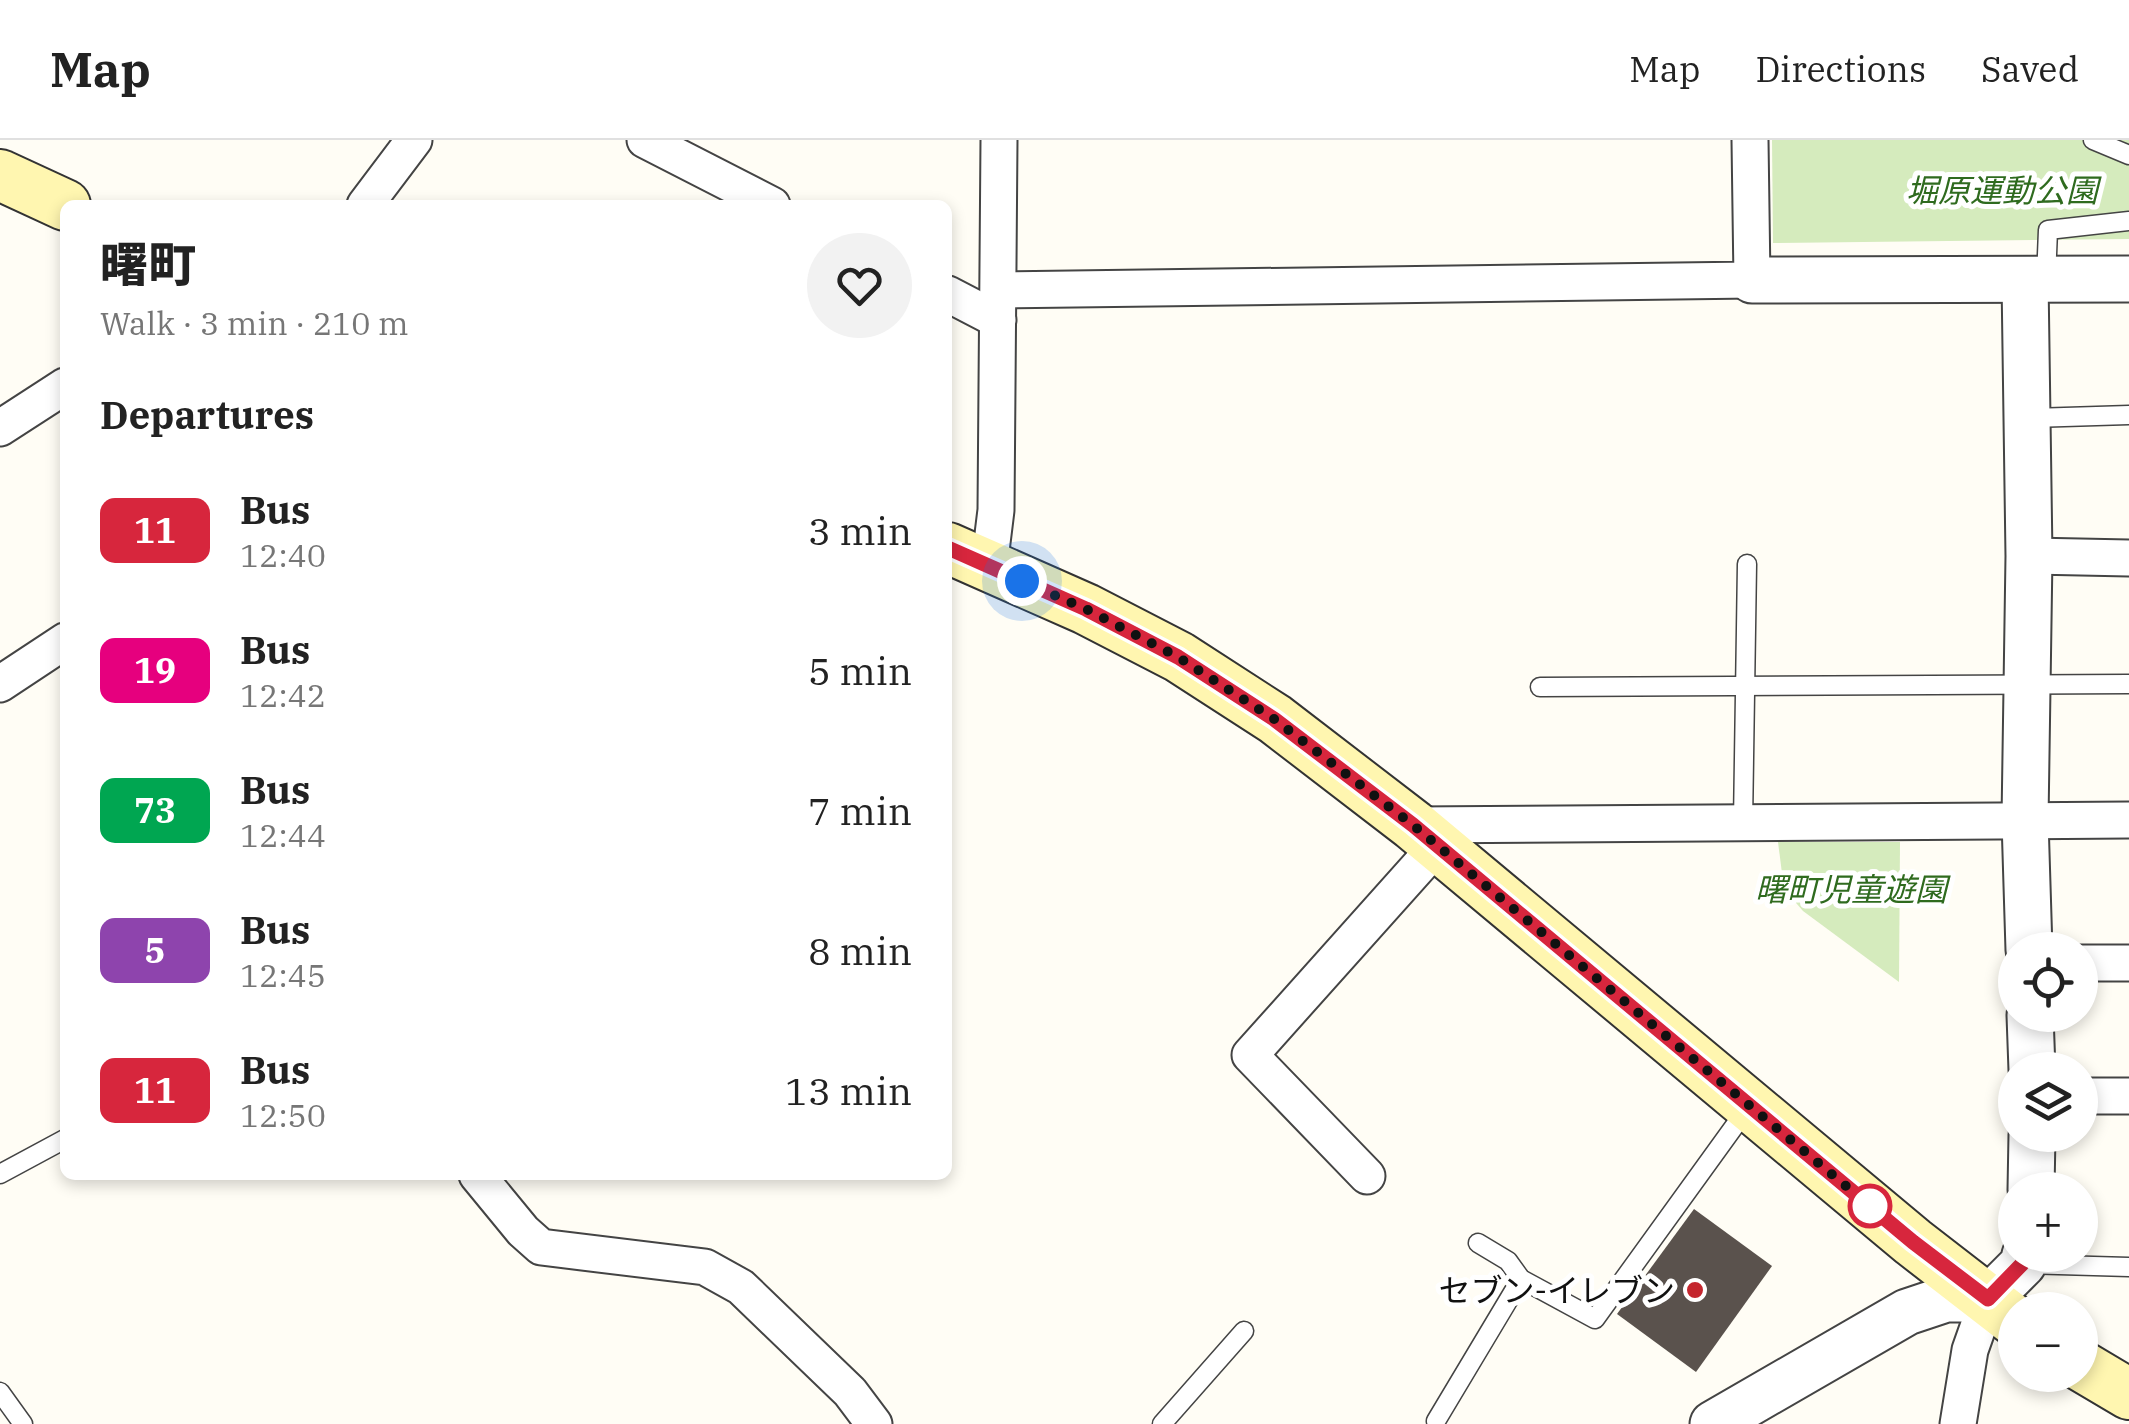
<!DOCTYPE html>
<meta charset="utf-8">
<style>
body{margin:0;font-family:"IBM Plex Serif","Noto Sans JP",serif;background:#f2f2f2;color:#222;height:100vh;display:flex;flex-direction:column;font-size:38px;white-space:nowrap}
*{box-sizing:border-box;margin:0}
p{font-size:32px;color:#767676}
.icon{flex:none;width:55px;height:55px;fill:none;stroke:currentColor;stroke-width:2;stroke-linecap:round;stroke-linejoin:round}
.map{position:relative;flex:1;overflow:hidden}
.sheet{position:absolute;left:60px;top:60px;width:892px;height:980px;display:flex;flex-direction:column;background:#fff;border-radius:15px;box-shadow:0 5px 15px #0003}
.sheet>*{flex:none}
.badge{padding:0 20px;border-radius:15px;font-size:35px;line-height:65px}
.buttons{position:absolute;left:1998px;top:792px;display:grid;gap:20px}
.buttons a{display:grid;place-items:center;width:100px;height:100px;border-radius:50%;background:#fff;box-shadow:0 5px 15px #0003;font-size:50px}
.you{position:absolute;width:50px;height:50px;margin:-25px;border:8px solid #fff;border-radius:50%;background:#1a73e8;box-shadow:0 0 0 15px #1a73e833}
.map>.badge{position:absolute;translate:-50% -50%;box-shadow:0 0 0 5px #fff}
h2{padding:0 40px;font-size:38px;line-height:90px}
.round{display:grid;place-items:center;flex:none;width:105px;height:105px;border-radius:52px;background:#f2f2f2}
.head{display:flex;align-items:center;justify-content:space-between;height:170px;padding:0 40px}
h1{font-size:48px;font-weight:800;line-height:75px}
ul{padding:0;list-style:none}
li{display:flex;align-items:center;gap:30px;height:140px;padding:0 40px}
li div{flex:1}
li b{display:block;font-size:38px}
li em{font-style:normal}
li .badge{min-width:110px;font-weight:700;text-align:center}
header{display:flex;align-items:center;gap:60px;box-sizing:border-box;height:140px;padding:0 50px;background:#fff;border-bottom:2px solid #e0e0e0}
header strong{font-size:48px}
nav{display:flex;gap:55px;margin-inline-start:auto;font-size:35px}
.map>svg:first-child{display:block}
.green{fill:#d5ebbd}
.building{fill:#5a524d}
.lines{fill:none;stroke-linecap:round;stroke-linejoin:round}
.service-casing{stroke:#444;stroke-width:21}
.minor-casing{stroke:#444;stroke-width:39}
.tertiary-casing{stroke:#444;stroke-width:49}
.secondary-casing{stroke:#333;stroke-width:54}
.service{stroke:#fff;stroke-width:18}
.minor{stroke:#fff;stroke-width:35}
.tertiary{stroke:#fff;stroke-width:45}
.secondary{stroke:#fff6b0;stroke-width:50}
.line-casing{stroke:#fff;stroke-width:22}
.line{stroke:#d7263d;stroke-width:15}
.walk{stroke:#111;stroke-width:10;stroke-dasharray:0 18}
.stop-dot{fill:#fff;stroke:#d7263d;stroke-width:5}
.poi-dot{fill:#c4262e;stroke:#fff;stroke-width:4}
.labels{text-anchor:middle;dominant-baseline:central;stroke-width:10;stroke-linejoin:round;paint-order:stroke}
.park-label{font-size:32px;font-style:italic;fill:#2f6b1f;stroke:#fff}
.poi-label{font-size:32px;fill:#111;stroke:#fff;text-anchor:end}
</style>
<header>
<strong>Map</strong>
<nav><a>Map</a><a>Directions</a><a>Saved</a></nav>
</header>
<div class="map">
<svg width="2129" height="1284" viewBox="0 0 2129 1284">
<rect width="100%" height="100%" fill="#fffdf5"/>
<g class="green">
<polygon points="1772,0 2129,0 2129,99 1773,103"/>
<polygon points="1778,702 1900,702 1899,842 1803,771 1784,749"/>
</g>
<polygon class="building" points="1694,1069 1772,1126 1696,1232 1617,1174"/>
<g class="lines">
<g class="service-casing">
<g id="service">
<polyline points="2093,0 2129,15"/>
<polyline points="2046,139 2048,90 2129,81"/>
<polyline points="2030,278 2129,275"/>
<polyline points="1540,547 2129,544"/>
<polyline points="1743,683 1747,424"/>
<polyline points="0,1034 65,999"/>
<polyline points="1478,1103 1508,1121 1521,1139 1595,1179 1749,966"/>
<polyline points="2025,1124 2129,1127"/>
<polyline points="0,1252 23,1284"/>
<polyline points="1436,1281 1521,1139"/>
<polyline points="1162,1284 1244,1191"/>
</g>
</g>
<g class="minor-casing">
<g id="minor">
<polyline points="645,0 772,65"/>
<polyline points="365,65 414,0"/>
<polyline points="999,150 1752,140 1750,0"/>
<polyline points="948,154 998,180"/>
<polyline points="0,288 65,246"/>
<polyline points="2029,416 2129,418"/>
<polyline points="989,427 996,370 999,0"/>
<polyline points="0,544 65,501"/>
<polyline points="1413,685 2129,680"/>
<polyline points="2080,823 2129,823"/>
<polyline points="2080,956 2129,956"/>
<polyline points="477,1035 523,1091 541,1107 705,1127 741,1147 850,1252 874,1284"/>
<polyline points="1367,1036 1250,915 1437,706"/>
<polyline points="1958,1284 1970,1210 1988,1159"/>
</g>
</g>
<g class="tertiary-casing">
<g id="tertiary">
<polyline points="1752,140 2129,139"/>
<polyline points="2025,140 2029,416 2025,680 2029,810"/>
<polyline points="2030,875 2032,930"/>
<polyline points="2031,1050 2032,995"/>
<polyline points="1713,1284 1907,1172 1946,1159 1988,1159 2023,1124 2025,1115"/>
</g>
</g>
<g class="secondary-casing">
<g id="secondary">
<polyline points="0,35 65,65"/>
<polyline points="948,408 1086,469 1179,517 1275,579 1413,685 1913,1102 2015,1181"/>
<polyline points="2080,1225 2129,1254"/>
</g>
</g>
<use href="#service" class="service"/>
<use href="#minor" class="minor"/>
<use href="#tertiary" class="tertiary"/>
<use href="#secondary" class="secondary"/>
</g>
<g class="lines">
<g class="line-casing">
<polyline id="line" points="948,408 1086,469 1178,517 1274,579 1413,685 1913,1102 1988,1159 2022,1124 2025,1115"/>
</g>
<use href="#line" class="line"/>
<polyline class="walk" points="1022,441 1086,469 1178,517 1274,579 1413,685 1870,1066"/>
</g>
<circle class="stop-dot" cx="1870" cy="1066" r="20"/>
<circle class="poi-dot" cx="1695" cy="1150" r="10"/>
<g class="labels">
<g class="park-label">
<text x="2002" y="50">堀原運動公園</text>
<text x="1851" y="749">曙町児童遊園</text>
</g>
<g class="poi-label">
<text x="1675" y="1150">セブン-イレブン</text>
</g>
</g>
</svg>
<div class="buttons">
<a><svg class="icon" aria-label="locate" viewBox="0 0 24 24"><circle cx="12" cy="12" r="6"/><path d="M12 2v4M12 18v4M2 12h4M18 12h4"/></svg></a>
<a><svg class="icon" aria-label="layers" viewBox="0 0 24 24"><path d="M12 4l9 5-9 5-9-5zM3 14l9 5 9-5"/></svg></a>
<a>+</a>
<a>−</a>
</div>
<div class="you" style="left:1022px;top:441px"></div>
<section class="sheet">
<div class="head"><div><h1>曙町</h1><p>Walk · 3 min · 210 m</p></div><a class="round"><svg class="icon" aria-label="heart" viewBox="0 0 24 24"><path d="M12 20l-8-8c-3-5 5-10 8-4 3-6 11-1 8 4z"/></svg></a></div>
<h2>Departures</h2>
<ul>
<li><span class="badge" style="background:#d7263d;color:#fff">11</span><div><b>Bus</b><p>12:40</p></div><em>3 min</em></li>
<li><span class="badge" style="background:#e6007e;color:#fff">19</span><div><b>Bus</b><p>12:42</p></div><em>5 min</em></li>
<li><span class="badge" style="background:#00a651;color:#fff">73</span><div><b>Bus</b><p>12:44</p></div><em>7 min</em></li>
<li><span class="badge" style="background:#8e44ad;color:#fff">5</span><div><b>Bus</b><p>12:45</p></div><em>8 min</em></li>
<li><span class="badge" style="background:#d7263d;color:#fff">11</span><div><b>Bus</b><p>12:50</p></div><em>13 min</em></li>
</ul>
</section>
</div>
